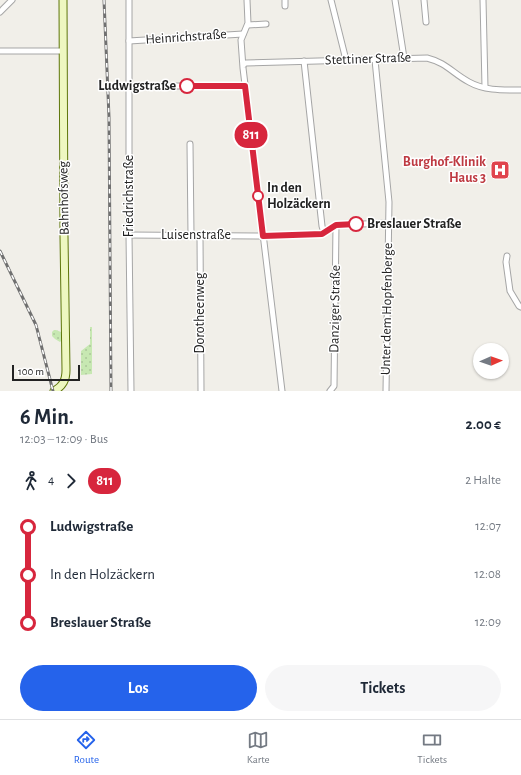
<!DOCTYPE html>
<html lang="de">
<meta charset="utf-8">
<style>
body{margin:0;font-family:"Alegreya Sans",sans-serif;background:#f6f6f7;color:#1f2937;height:100vh;display:flex;flex-direction:column;font-size:15px;white-space:nowrap}
*{box-sizing:border-box;margin:0}
p{font-size:13px;color:#747a83}
.icon{flex:none;width:22px;height:22px;fill:none;stroke:currentColor;stroke-width:2;stroke-linecap:round;stroke-linejoin:round}
.map{position:relative;height:391px;overflow:hidden}
.drawer{display:flex;flex-direction:column;background:#fff;flex:1}
.drawer>*{flex:none}
.badge{padding:0 8px;border-radius:13px;font-size:14px;line-height:26px}
.needle{width:26px;rotate:88deg}
.tools{position:absolute;left:473px;top:343px;display:grid;gap:8px}
.tools a{display:grid;place-items:center;width:36px;height:36px;border-radius:50%;background:#fff;box-shadow:0 1px 3px #0004;font-size:20px}
.scale{position:absolute;left:12px;bottom:10px;width:68px;box-sizing:border-box;padding-left:4px;border:2px solid #222;border-top:0;font-size:11px;line-height:14px;white-space:nowrap;color:#222;-webkit-text-stroke:3px #fff;paint-order:stroke}
.map>.badge{position:absolute;translate:-50% -50%;box-shadow:0 0 0 2px #fff}
.legs{display:flex;align-items:center;gap:6px;height:44px;padding:0 20px;font-size:13px}
.legs p{margin-inline-start:auto}
.headline{display:flex;align-items:center;justify-content:space-between;height:68px;padding:0 20px}
h1{font-size:22px;font-weight:700;line-height:30px}
.button{display:flex;gap:8px;margin-top:auto;padding:8px 20px}
.button a{flex:1;height:46px;border-radius:24px;background:#2563eb;color:#fff;font-size:16px;font-weight:700;line-height:46px;text-align:center}
.button a+a{background:#f6f6f7;color:#1f2937}
ul{padding:0 20px;list-style:none}
li{display:flex;align-items:center;gap:14px;height:48px;font-size:15px}
li i{display:grid;place-items:center;width:6px;height:100%;margin:0 5px;background:currentColor}
li i::after{content:'';width:10px;height:10px;margin:-5px;border:3px solid;border-radius:50%;background:#fff}
li p{margin-inline-start:auto}
li:first-child i{background:linear-gradient(#0000 50%,currentColor 0)}
li:last-child i{background:linear-gradient(currentColor 50%,#0000 0)}
.tabs{display:flex;justify-content:space-around;align-items:center;height:56px;border-top:1px solid #e0e1e3;background:#fff;font-size:11px;color:#747a83}
.tabs a{display:grid;justify-items:center;gap:2px}
.tabs .current{color:#2563eb}
.map>svg:first-child{display:block}
.grass{fill:url(#grass-dots)}
.lines{fill:none;stroke-linecap:round;stroke-linejoin:round}
.street-casing{stroke:#a6a6a6;stroke-width:7}
.secondary-casing{stroke:#5e760b;stroke-width:9}
.street{stroke:#fff;stroke-width:5}
.secondary{stroke:#eef7c1;stroke-width:7}
.rail-casing{stroke:#707070;stroke-width:3}
.rail{stroke:#fff;stroke-width:1.5;stroke-dasharray:4.5;stroke-linecap:butt}
.line-1-casing{stroke:#fff;stroke-width:9}
.line-1{stroke:#d7263d;stroke-width:6}
.stop-1-dot{fill:#fff;stroke:#d7263d;stroke-width:2}
.labels{text-anchor:middle;dominant-baseline:central;stroke-width:3;stroke-linejoin:round;paint-order:stroke}
.street-label{font-size:14px;fill:#222;stroke:#fff}
.stop-label{font-size:14px;font-weight:bold;fill:#222;stroke:#fff;text-anchor:start}
.health-label{font-size:14px;font-weight:bold;fill:#be3a42;stroke:#fff;text-anchor:end}
</style>
<div class="map">
<svg width="521" height="391" viewBox="0 0 521 391">
<defs>
<pattern id="grass-dots" width="8" height="8" patternUnits="userSpaceOnUse"><rect width="8" height="8" fill="#c7e8b2"/><path d="M2 2h.1M6 6h.1" fill="none" stroke="#abc799" stroke-width="1.8" stroke-linecap="round"/></pattern>
</defs>
<rect width="100%" height="100%" fill="#f1efe9"/>
<g class="grass">
<polygon points="90,327 92,327 92,374 81,375 81,351 90,344"/>
<polygon points="54,330 56,330 61,332 61,341 60,342 55,339 52,336 52,332"/>
</g>
<g class="lines">
<g class="street-casing">
<g id="street">
<polyline points="129,0 129,235 131,391"/>
<polyline points="247,0 248,23 241,40 243,68 282,391"/>
<polyline points="331,0 346,60"/>
<polyline points="395,0 404,58"/>
<polyline points="424,0 426,22"/>
<polyline points="483,0 485,87"/>
<polyline points="285,6 285,0"/>
<polyline points="0,12 12,0"/>
<polyline points="248,25 266,24"/>
<polyline points="129,41 243,34"/>
<polyline points="0,51 62,51"/>
<polyline points="375,60 389,202 386,391"/>
<polyline points="304,61 322,226 324,233"/>
<path d="M 244,64 L 246,63 L 427,58 C 447,63 452,73 469,82 C 485,91 504,90 521,90"/>
<polyline points="129,86 245,86"/>
<polyline points="190,144 191,235"/>
<polyline points="129,235 263,236 322,234 336,225 389,223"/>
<polyline points="200,235 201,391"/>
<polyline points="507,256 506,262 510,291 519,306 521,307"/>
<polyline points="330,391 334,386 336,225"/>
</g>
</g>
<g class="secondary-casing">
<path id="secondary" d="M 54,391 C 63,386 66,380 66,370 L 64,236 L 63,0"/>
</g>
<use href="#street" class="street"/>
<use href="#secondary" class="secondary"/>
<g class="rail-casing">
<g id="rail">
<polyline points="104,0 109,117 111,391"/>
<polyline points="0,251 36,325 53,391"/>
</g>
</g>
<use href="#rail" class="rail"/>
</g>
<g class="lines">
<g class="line-1-casing">
<polyline id="line-1" points="187,86 245,86 263,236 322,234 336,225 356,224"/>
</g>
<use href="#line-1" class="line-1"/>
</g>
<defs>
<g id="hospital-square" transform="scale(1)"><rect x="-9" y="-9" width="18" height="18" rx="4" fill="#e0444e" stroke="#fff"/><path d="M-5-5h3v3.5h4V-5h3V5h-3V1.5h-4V5h-3Z" fill="#fff"/></g>
</defs>
<g fill-rule="evenodd">
<use href="#hospital-square" x="500" y="170"/>
</g>
<g class="stop-1-dot">
<circle cx="187" cy="86" r="7"/>
<circle cx="258" cy="196" r="5"/>
<circle cx="356" cy="224" r="7"/>
</g>
<g class="labels">
<g class="street-label">
<text transform="translate(186 37) rotate(-4)">Heinrichstraße</text>
<text transform="translate(368 59) rotate(-2)">Stettiner Straße</text>
<text transform="translate(129 196) rotate(-90)">Friedrichstraße</text>
<text transform="translate(64 198) rotate(-91)">Bahnhofsweg</text>
<text x="196" y="235">Luisenstraße</text>
<text transform="translate(335 309) rotate(-89)">Danziger Straße</text>
<text transform="translate(387 309) rotate(-89)">Unter dem Hopfenberge</text>
<text transform="translate(200 313) rotate(-90)">Dorotheenweg</text>
</g>
<g class="stop-label">
<text x="176" y="86" text-anchor="end">Ludwigstraße</text>
<text x="267" y="188">In den<tspan x="267" dy="16">Holzäckern</tspan></text>
<text x="367" y="224">Breslauer Straße</text>
</g>
<g class="health-label">
<text x="486" y="162">Burghof-Klinik<tspan x="486" dy="16">Haus 3</tspan></text>
</g>
</g>
</svg>
<div class="tools">
<a><svg class="needle" viewBox="-14 -14 28 28"><path d="M0-13l5 13h-10z" fill="#e53935"/><path d="M0 13l5-13h-10z" fill="#747a83"/></svg></a>
</div>
<div class="scale">100 m</div>
<b class="badge" style="left:251px;top:135px;background:#d7263d;color:#fff">811</b>
</div>
<section class="drawer">
<div class="headline"><div><h1>6 Min.</h1><p>12:03 – 12:09 · Bus</p></div><b>2.00 €</b></div>
<div class="legs"><svg class="icon" aria-label="walk" viewBox="0 0 24 24"><circle cx="13" cy="4" r="2"/><path d="M13 8l-2 6 4 7M11 14l-3 7M7 12l3-4h3l4 4"/></svg>4<svg class="icon" aria-label="forward" viewBox="0 0 24 24"><path d="M9 5l7 7-7 7"/></svg><b class="badge" style="background:#d7263d;color:#fff">811</b><p>2 Halte</p></div>
<ul>
<li><i style="color:#d7263d"></i><b>Ludwigstraße</b><p>12:07</p></li>
<li><i style="color:#d7263d"></i><span>In den Holzäckern</span><p>12:08</p></li>
<li><i style="color:#d7263d"></i><b>Breslauer Straße</b><p>12:09</p></li>
</ul>
<div class="button"><a>Los</a><a>Tickets</a></div>
</section>
<nav class="tabs">
<a class="current"><svg class="icon" aria-label="directions" viewBox="0 0 24 24"><path d="M12 3l9 9-9 9-9-9zM9 14v-3h6M13 9l2 2-2 2"/></svg>Route</a>
<a><svg class="icon" aria-label="map" viewBox="0 0 24 24"><path d="M3 6l6-2 6 2 6-2v14l-6 2-6-2-6 2zM9 4v14M15 6v14"/></svg>Karte</a>
<a><svg class="icon" aria-label="tickets" viewBox="0 0 24 24"><path d="M3 7h18v10H3zM15 7v10"/></svg>Tickets</a>
</nav>
